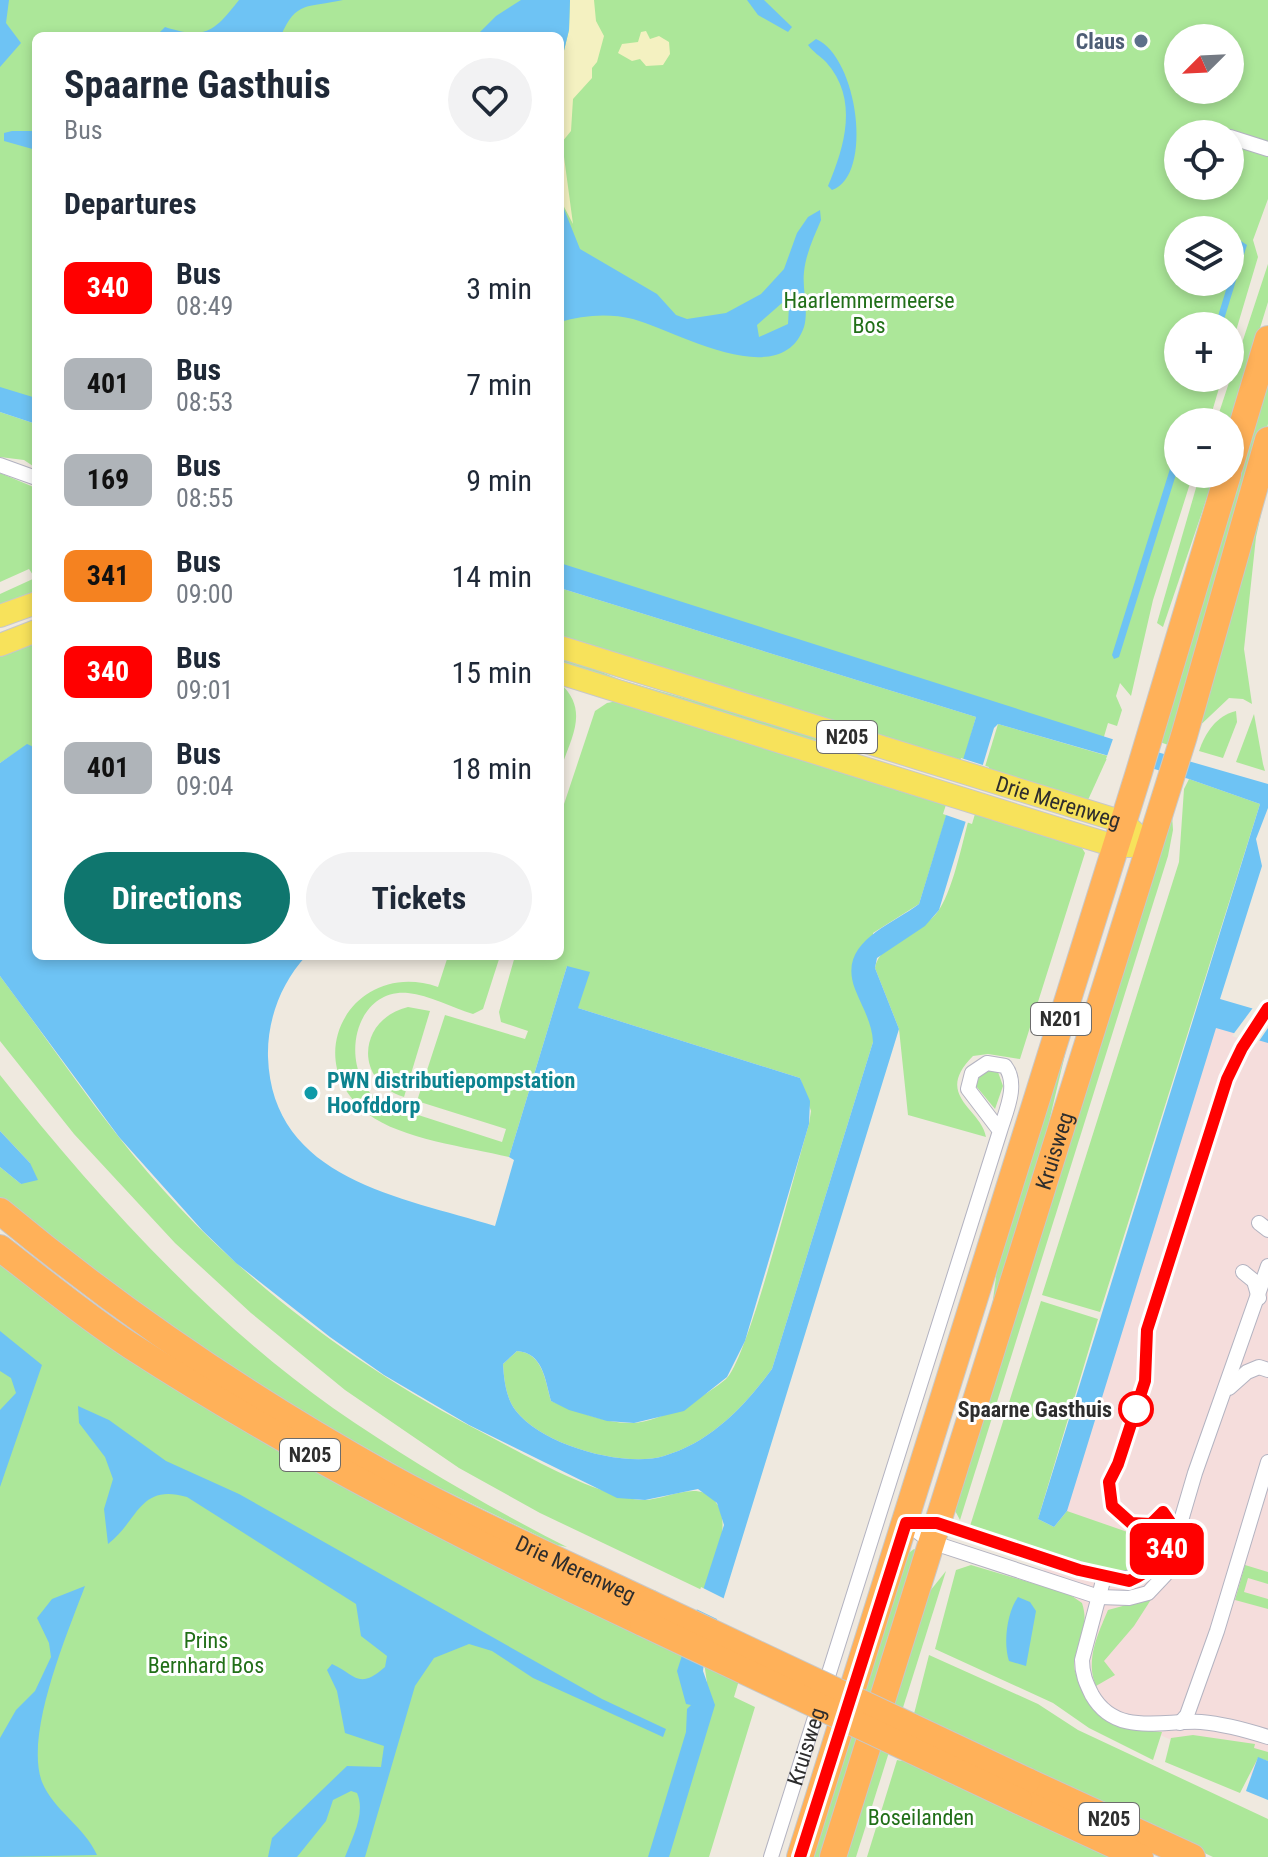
<!DOCTYPE html>
<meta charset="utf-8">
<style>
body{margin:0;font-family:"Roboto Condensed",sans-serif;background:#f2f2f3;color:#1f2937;height:100vh;display:flex;flex-direction:column;font-size:30px;white-space:nowrap}
*{box-sizing:border-box;margin:0}
p{font-size:26px;color:#747a83}
.icon{flex:none;width:44px;height:44px;fill:none;stroke:currentColor;stroke-width:2;stroke-linecap:round;stroke-linejoin:round}
.map{position:relative;flex:1;overflow:hidden}
.drawer{position:absolute;left:32px;top:32px;width:532px;height:928px;display:flex;flex-direction:column;background:#fff;border-radius:12px;box-shadow:0 4px 12px #0003}
.drawer>*{flex:none}
.badge{padding:0 16px;border-radius:12px;font-size:28px;line-height:52px}
.needle{width:52px;rotate:246deg}
.controls{position:absolute;left:1164px;top:24px;display:grid;gap:16px}
.controls a{display:grid;place-items:center;width:80px;height:80px;border-radius:50%;background:#fff;box-shadow:0 4px 12px #0003;font-size:40px}
.map>.badge{position:absolute;translate:-50% -50%;box-shadow:0 0 0 4px #fff}
h2{padding:0 32px;font-size:30px;line-height:72px}
.round{display:grid;place-items:center;flex:none;width:84px;height:84px;border-radius:42px;background:#f2f2f3}
.head{display:flex;align-items:center;justify-content:space-between;height:136px;padding:0 32px}
h1{font-size:38px;font-weight:700;line-height:60px}
.button{display:flex;gap:16px;margin-top:auto;padding:16px 32px}
.button a{flex:1;height:92px;border-radius:48px;background:#0f766e;color:#fff;font-size:32px;font-weight:700;line-height:92px;text-align:center}
.button a+a{background:#f2f2f3;color:#1f2937}
ul{padding:0;list-style:none}
li{display:flex;align-items:center;gap:24px;height:96px;padding:0 32px}
li div{flex:1}
li b{display:block;font-size:30px}
li em{font-style:normal}
li .badge{min-width:88px;font-weight:700;text-align:center}
.map>svg:first-child{display:block}
.medical{fill:#f5dddc}
.green{fill:#ace799;fill-rule:evenodd}
.sand{fill:#f4f1c1}
.water{fill:#6ec3f4;fill-rule:evenodd}
.pier{fill:#efe9df}
.lines{fill:none;stroke-linecap:round;stroke-linejoin:round}
.street-casing{stroke:#b3b3c1;stroke-width:16}
.primary-casing{stroke:#c8c8c8;stroke-width:24}
.highway-casing{stroke:#c8c8c8;stroke-width:28}
.street{stroke:#fff;stroke-width:14}
.primary{stroke:#f7e25b;stroke-width:22}
.highway{stroke:#ffb159;stroke-width:26}
.highway-bridge-casing{stroke:#c8c8c8;stroke-width:28;stroke-linecap:butt}
.highway-bridge{stroke:#ffb159;stroke-width:26}
.line-casing{stroke:#fff;stroke-width:18}
.line{stroke:#f00;stroke-width:12}
.service-dot{fill:#5c6f8a;stroke:#fff;stroke-width:3}
.culture-dot{fill:#0f9aa8;stroke:#fff;stroke-width:3}
.stop-dot{fill:#fff;stroke:#f00;stroke-width:4}
.labels{text-anchor:middle;dominant-baseline:central;stroke-width:6;stroke-linejoin:round;paint-order:stroke}
.shield{fill:#fff;stroke:#6c6c6c;stroke-width:2}
.shield-label{font-size:20px;font-weight:bold;fill:#2d2d2d}
.service-label{font-size:22px;font-weight:bold;fill:#4e5e75;stroke:#fff;text-anchor:end}
.park-label{font-size:22px;fill:#216f18;stroke:#fff}
.street-label{font-size:22px;fill:#2d2d2d;stroke:#fff}
.culture-label{font-size:22px;font-weight:bold;fill:#0d838f;stroke:#fff;text-anchor:start}
.stop-label{font-size:22px;font-weight:bold;fill:#2d2d2d;stroke:#fff;text-anchor:end}
</style>
<div class="map">
<svg width="1268" height="1857" viewBox="0 0 1268 1857">
<rect width="100%" height="100%" fill="#efe9df"/>
<polygon class="medical" points="1211,1021 1268,1037 1268,1782 1013,1671"/>
<g class="green">
<path d="M 0,0 L 1268,0 L 1268,199 L 1253,240 L 1258,257 L 1230,351 L 1230,326 L 1178,326 L 1178,378 L 1222,378 L 1209,422 L 1178,422 L 1178,474 L 1193,474 L 1153,600 L 1131,696 L 1120,683 L 1116,696 L 1122,710 L 1117,726 L 1108,723 L 1103,740 L 560,569 L 560,36 L 36,36 L 36,403 L 0,392 ZM 1178,38 L 1230,38 L 1230,90 L 1178,90 ZM 1178,134 L 1230,134 L 1230,186 L 1178,186 ZM 1178,230 L 1230,230 L 1230,282 L 1178,282 Z"/>
<polygon points="1268,264 1268,302 1230,426 1230,422 1216,422"/>
<polygon points="1268,369 1268,424 1174,747 1154,740"/>
<polygon points="0,412 36,424 36,468 24,460 0,457"/>
<polygon points="0,473 36,488 36,595 0,608 0,594 35,578 29,569 0,582"/>
<polygon points="1200,474 1215,474 1163,627 1157,623"/>
<polygon points="1267,487 1256,537 1244,649 1252,704 1243,699 1229,698 1192,733"/>
<polygon points="560,588 976,717 963,763 560,638"/>
<polygon points="36,638 36,748 27,745 0,763 0,651"/>
<polygon points="560,655 621,680 856,747 790,736 560,666"/>
<path d="M 560,683 C 590,711 571,737 560,771 Z"/>
<path d="M 622,700 L 951,801 L 919,904 L 873,933 L 873,1042 L 772,1369 C 744,1407 711,1442 664,1456 C 624,1468 542,1445 516,1411 C 506,1398 504,1380 503,1364 L 517,1351 C 543,1353 545,1380 551,1401 C 578,1411 605,1424 633,1423 C 660,1422 706,1396 726,1379 C 749,1357 796,1166 809,1124 L 811,1111 L 800,1078 L 578,1008 L 567,966 L 509,1157 C 467,1147 401,1139 368,1114 C 296,1059 353,958 438,987 L 448,956 L 500,956 L 483,1009 L 473,1014 C 453,1008 429,995 408,993 C 353,988 336,1070 381,1103 L 502,1142 L 506,1129 L 417,1101 L 445,1015 L 525,1039 L 528,1031 L 501,1022 L 499,1012 L 515,956 L 560,956 L 560,816 L 595,711 L 607,703 Z"/>
<path d="M 1236,711 L 1237,722 L 1223,758 L 1199,751 C 1205,733 1217,715 1236,711 Z"/>
<polygon points="1254,714 1263,764 1265,771 1236,762"/>
<polygon points="998,724 1108,756 1088,800 984,770"/>
<polygon points="1189,779 1260,804 1100,1312 1042,1295 1179,862 1184,789"/>
<polygon points="1171,800 1173,830 1168,856 960,1520 952,1505"/>
<path d="M 972,808 L 1078,841 L 1085,853 L 1020,1059 L 988,1054 L 973,1056 C 933,1096 981,1108 986,1137 L 908,1115 L 899,1029 L 875,968 C 880,940 923,934 939,910 C 955,885 963,837 972,808 Z"/>
<path d="M 0,976 C 40,1029 77,1084 118,1136 C 211,1256 336,1355 470,1426 C 516,1450 591,1494 640,1500 C 664,1502 696,1479 714,1500 C 735,1524 712,1564 704,1591 L 540,1513 L 459,1468 L 345,1390 L 251,1313 L 175,1243 L 74,1134 L 0,1041 Z"/>
<path d="M 408,1007 L 430,1011 L 404,1097 C 353,1081 358,1019 408,1007 Z"/>
<polygon points="1068,1042 1043,1147 991,1315 998,1262"/>
<polygon points="993,1070 998,1072 1003,1086 995,1109 976,1086 980,1074"/>
<path d="M 0,1075 C 96,1196 206,1318 333,1408 C 408,1460 486,1506 567,1547 L 557,1545 L 419,1478 L 230,1371 L 0,1203 L 0,1167 L 21,1184 L 30,1163 L 0,1131 Z"/>
<polygon points="0,1256 118,1343 686,1650 707,1683 704,1662 740,1677 734,1697 755,1707 709,1857 0,1857"/>
<path d="M 1041,1301 L 1098,1319 L 1038,1519 L 1054,1527 L 1067,1511 L 1162,1544 C 1151,1569 1134,1575 1108,1570 L 970,1526 Z"/>
<polygon points="914,1549 921,1552 824,1857 809,1857 906,1555"/>
<path d="M 971,1565 L 1069,1594 L 1082,1603 C 1090,1627 1077,1641 1074,1663 C 1074,1671 1078,1680 1081,1687 C 1099,1726 1122,1728 1162,1732 L 1153,1760 L 1089,1728 L 1053,1703 L 935,1649 L 956,1570 Z"/>
<polygon points="1245,1565 1268,1572 1268,1584 1248,1578 1244,1592 1268,1599 1268,1609 1235,1600"/>
<polygon points="946,1571 856,1857 842,1857 930,1591"/>
<path d="M 1152,1598 L 1134,1626 L 1104,1661 L 1115,1675 L 1096,1686 C 1085,1660 1098,1634 1108,1610 Z"/>
<polygon points="929,1655 1038,1704 1078,1730 1268,1819 1268,1857 1213,1857 1030,1771 1120,1857 867,1857 897,1760 902,1761"/>
<polygon points="1193,1735 1255,1744 1254,1748 1268,1752 1268,1761 1258,1758 1240,1793 1165,1762 1171,1738"/>
</g>
<g class="sand">
<polygon points="570,0 594,0 596,21 604,36 597,62 592,68 592,78 573,99 571,131 562,142 573,224 560,199 560,67 569,30"/>
<polygon points="646,31 650,39 659,36 669,42 670,54 663,65 646,66 640,59 632,61 618,53 622,44 638,42 641,32"/>
</g>
<g class="water">
<polygon points="0,0 9,0 6,23 21,43 0,67"/>
<path d="M 239,0 L 343,0 C 308,8 296,0 281,36 L 156,36 L 165,27 C 205,40 214,32 239,0 Z"/>
<polygon points="521,0 570,0 569,30 560,67 560,36 476,36 496,16"/>
<polygon points="747,0 764,0 792,27 788,32 758,15"/>
<path d="M 816,39 C 858,57 874,176 832,190 L 828,186 C 845,146 859,99 826,62 C 820,56 813,52 808,45 Z"/>
<polygon points="12,131 36,131 36,150 4,141 4,133"/>
<path d="M 560,199 L 580,249 L 657,294 L 676,315 L 687,319 L 726,313 L 761,294 L 784,269 L 797,233 L 808,217 L 820,210 L 821,220 C 814,237 806,253 804,272 C 802,289 809,310 804,327 C 781,394 674,330 633,319 C 609,313 583,315 560,322 ZM 782,303 L 789,306 L 788,324 L 759,337 L 757,325 Z"/>
<polygon points="1241,241 1247,245 1222,326 1215,326"/>
<polygon points="0,387 36,398 36,424 0,412"/>
<polygon points="1178,443 1178,468 1119,657 1114,659 1112,655"/>
<path d="M 560,563 L 1112,739 L 1268,784 L 1268,808 L 1256,839 L 1262,866 L 1220,999 L 1268,1013 L 1268,1043 L 1216,1028 L 1067,1511 L 1054,1527 L 1038,1519 L 1260,804 L 1189,779 L 998,724 L 994,728 L 939,910 L 925,926 L 877,958 L 875,968 L 899,1029 L 704,1662 L 703,1671 L 715,1705 L 669,1857 L 648,1857 L 686,1732 L 687,1709 L 691,1705 L 686,1704 L 677,1671 L 724,1525 L 717,1503 L 698,1489 L 645,1500 L 617,1498 L 469,1425 L 384,1375 L 330,1337 L 236,1263 L 203,1231 L 119,1137 L 0,976 L 0,763 L 27,744 L 36,748 L 36,956 L 306,956 C 281,983 267,1020 268,1057 C 272,1180 402,1197 495,1226 L 514,1160 L 509,1157 L 567,966 L 590,972 L 578,1008 L 800,1078 L 810,1101 L 809,1124 L 745,1341 L 727,1377 L 684,1411 L 634,1423 L 607,1421 L 569,1410 L 551,1401 C 545,1379 543,1353 517,1351 L 503,1364 C 504,1380 506,1398 516,1411 C 542,1445 624,1468 664,1456 C 711,1442 744,1407 772,1369 L 873,1042 C 872,1022 862,1007 855,989 C 837,942 890,926 919,904 L 976,717 L 560,588 Z"/>
<polygon points="0,1131 30,1163 38,1180 21,1184 0,1167"/>
<polygon points="0,1331 42,1365 0,1487 0,1410 16,1393 11,1378 0,1371"/>
<path d="M 78,1406 L 109,1420 L 166,1461 L 239,1494 L 602,1699 L 666,1729 L 663,1737 L 533,1678 L 492,1651 L 469,1644 L 434,1658 L 415,1686 L 365,1857 L 345,1857 C 352,1838 366,1813 357,1793 L 351,1791 L 333,1800 L 326,1821 L 297,1857 L 268,1857 L 272,1838 L 347,1766 L 381,1767 L 384,1746 L 345,1733 L 337,1691 L 327,1670 L 332,1664 C 355,1674 358,1691 385,1667 L 387,1656 L 361,1636 L 356,1604 L 187,1497 C 139,1483 139,1520 108,1544 L 104,1509 L 113,1479 L 105,1457 L 79,1423 Z"/>
<path d="M 85,1586 C 68,1632 24,1734 42,1782 C 54,1811 84,1826 97,1855 L 0,1857 L 0,1738 L 16,1710 L 35,1691 L 51,1657 L 49,1643 L 37,1618 L 52,1599 Z"/>
<path d="M 1018,1597 L 1030,1602 L 1036,1611 L 1026,1666 L 1009,1661 C 1003,1643 1007,1612 1018,1597 Z"/>
<polygon points="1258,1757 1268,1761 1268,1800 1246,1791"/>
</g>
<g class="pier">
<polygon points="1114,736 1158,749 1150,772 1106,759"/>
<polygon points="961,758 989,767 972,824 943,814"/>
<polygon points="1255,1005 1268,1009 1268,1028 1257,1044 1232,1036"/>
<polygon points="701,1587 727,1600 721,1621 694,1608"/>
</g>
<g class="lines">
<g class="street-casing">
<g id="street">
<polyline points="1203,129 1220,134"/>
<polyline points="1230,137 1268,149"/>
<polyline points="0,465 36,478"/>
<polyline points="1259,1223 1268,1230"/>
<polyline points="1243,1272 1254,1281 1259,1298"/>
<polyline points="1229,1388 1247,1372 1259,1367 1268,1370"/>
<polyline points="906,1523 931,1542 1099,1597 1129,1598 1148,1593 1165,1575 1195,1473 1268,1266"/>
<path d="M 934,1523 L 1104,1577 C 1133,1581 1152,1577 1167,1549"/>
<path d="M 1104,1577 L 1082,1660 C 1082,1674 1086,1683 1092,1695 C 1116,1737 1162,1720 1201,1722 C 1224,1724 1246,1730 1268,1737"/>
<polyline points="1180,1723 1187,1715 1217,1631 1268,1462"/>
<path id="s1" d="M 771,1857 L 1000,1131 C 1006,1111 1019,1084 1005,1066 L 987,1063 L 972,1073 L 968,1089 L 1000,1131"/>
</g>
</g>
<g class="primary-casing">
<g id="primary">
<polyline points="0,616 36,603"/>
<polyline points="0,645 36,631"/>
<path id="s2" d="M 560,647 L 1123,822 L 1148,845"/>
<polyline points="560,673 1072,833 1115,846 1131,846"/>
</g>
</g>
<g class="highway-casing">
<g id="highway">
<polyline points="1230,466 1268,339"/>
<path id="s3" d="M 0,1211 C 120,1311 250,1399 386,1475 C 471,1522 561,1561 649,1603"/>
<path d="M 0,1248 C 43,1281 86,1317 131,1346 C 295,1452 467,1540 643,1623"/>
<polyline points="1027,1781 1192,1857"/>
<polyline points="1019,1801 1140,1857"/>
<polyline points="800,1857 1139,772 1228,474"/>
<path id="s4" d="M 833,1857 L 1184,736 L 1268,440"/>
</g>
</g>
<use href="#street" class="street"/>
<use href="#primary" class="primary"/>
<use href="#highway" class="highway"/>
<g class="highway-bridge-casing">
<g id="highway-bridge">
<polyline points="649,1603 1027,1781"/>
<polyline points="643,1623 1019,1801"/>
</g>
</g>
<use href="#highway-bridge" class="highway-bridge"/>
</g>
<g class="lines">
<g class="line-casing">
<path id="line" d="M 800,1857 L 906,1523 L 937,1523 L 1079,1570 L 1129,1581 C 1155,1570 1163,1556 1177,1532 L 1163,1512 L 1151,1524 L 1131,1523 L 1112,1506 L 1109,1482 L 1118,1464 L 1145,1381 L 1147,1330 L 1227,1079 L 1242,1048 L 1268,1008"/>
</g>
<use href="#line" class="line"/>
</g>
<circle class="service-dot" cx="1141" cy="41" r="8"/>
<circle class="culture-dot" cx="311" cy="1093" r="8"/>
<circle class="stop-dot" cx="1136" cy="1409" r="16"/>
<g class="labels">
<g class="shield">
<rect x="817" y="721" width="60" height="32" rx="6"/>
<rect x="1031" y="1003" width="60" height="32" rx="6"/>
<rect x="280" y="1439" width="60" height="32" rx="6"/>
<rect x="1079" y="1803" width="60" height="32" rx="6"/>
</g>
<g class="shield-label">
<text x="847" y="737">N205</text>
<text x="1061" y="1019">N201</text>
<text x="310" y="1455">N205</text>
<text x="1109" y="1819">N205</text>
</g>
<g class="service-label">
<text x="1125" y="41">Claus</text>
</g>
<g class="park-label">
<text x="869" y="300">Haarlemmermeerse<tspan x="869" dy="25">Bos</tspan></text>
<text x="206" y="1640">Prins<tspan x="206" dy="25">Bernhard Bos</tspan></text>
<text x="921" y="1817">Boseilanden</text>
</g>
<g class="street-label">
<text stroke="none"><textPath href="#s2" startOffset="522">Drie Merenweg</textPath></text>
<text stroke="none"><textPath href="#s4" startOffset="740">Kruisweg</textPath></text>
<text stroke="none"><textPath href="#s3" startOffset="680">Drie Merenweg</textPath></text>
<text stroke="none"><textPath href="#s1" startOffset="116">Kruisweg</textPath></text>
</g>
<g class="culture-label">
<text x="327" y="1080">PWN distributiepompstation<tspan x="327" dy="25">Hoofddorp</tspan></text>
</g>
<g class="stop-label">
<text x="1112" y="1409">Spaarne Gasthuis</text>
</g>
</g>
</svg>
<div class="controls">
<a><svg class="needle" viewBox="-14 -14 28 28"><path d="M0-13l5 13h-10z" fill="#e53935"/><path d="M0 13l5-13h-10z" fill="#747a83"/></svg></a>
<a><svg class="icon" aria-label="locate" viewBox="0 0 24 24"><circle cx="12" cy="12" r="6"/><path d="M12 2v4M12 18v4M2 12h4M18 12h4"/></svg></a>
<a><svg class="icon" aria-label="layers" viewBox="0 0 24 24"><path d="M12 4l9 5-9 5-9-5zM3 14l9 5 9-5"/></svg></a>
<a>+</a>
<a>−</a>
</div>
<b class="badge" style="left:1167px;top:1549px;background:#f00;color:#fff">340</b>
<section class="drawer">
<div class="head"><div><h1>Spaarne Gasthuis</h1><p>Bus</p></div><a class="round"><svg class="icon" aria-label="heart" viewBox="0 0 24 24"><path d="M12 20l-8-8c-3-5 5-10 8-4 3-6 11-1 8 4z"/></svg></a></div>
<h2>Departures</h2>
<ul>
<li><span class="badge" style="background:#f00;color:#fff">340</span><div><b>Bus</b><p>08:49</p></div><em>3 min</em></li>
<li><span class="badge" style="background:#afb4b9;color:#111">401</span><div><b>Bus</b><p>08:53</p></div><em>7 min</em></li>
<li><span class="badge" style="background:#afb4b9;color:#111">169</span><div><b>Bus</b><p>08:55</p></div><em>9 min</em></li>
<li><span class="badge" style="background:#f58220;color:#111">341</span><div><b>Bus</b><p>09:00</p></div><em>14 min</em></li>
<li><span class="badge" style="background:#f00;color:#fff">340</span><div><b>Bus</b><p>09:01</p></div><em>15 min</em></li>
<li><span class="badge" style="background:#afb4b9;color:#111">401</span><div><b>Bus</b><p>09:04</p></div><em>18 min</em></li>
</ul>
<div class="button"><a>Directions</a><a>Tickets</a></div>
</section>
</div>
